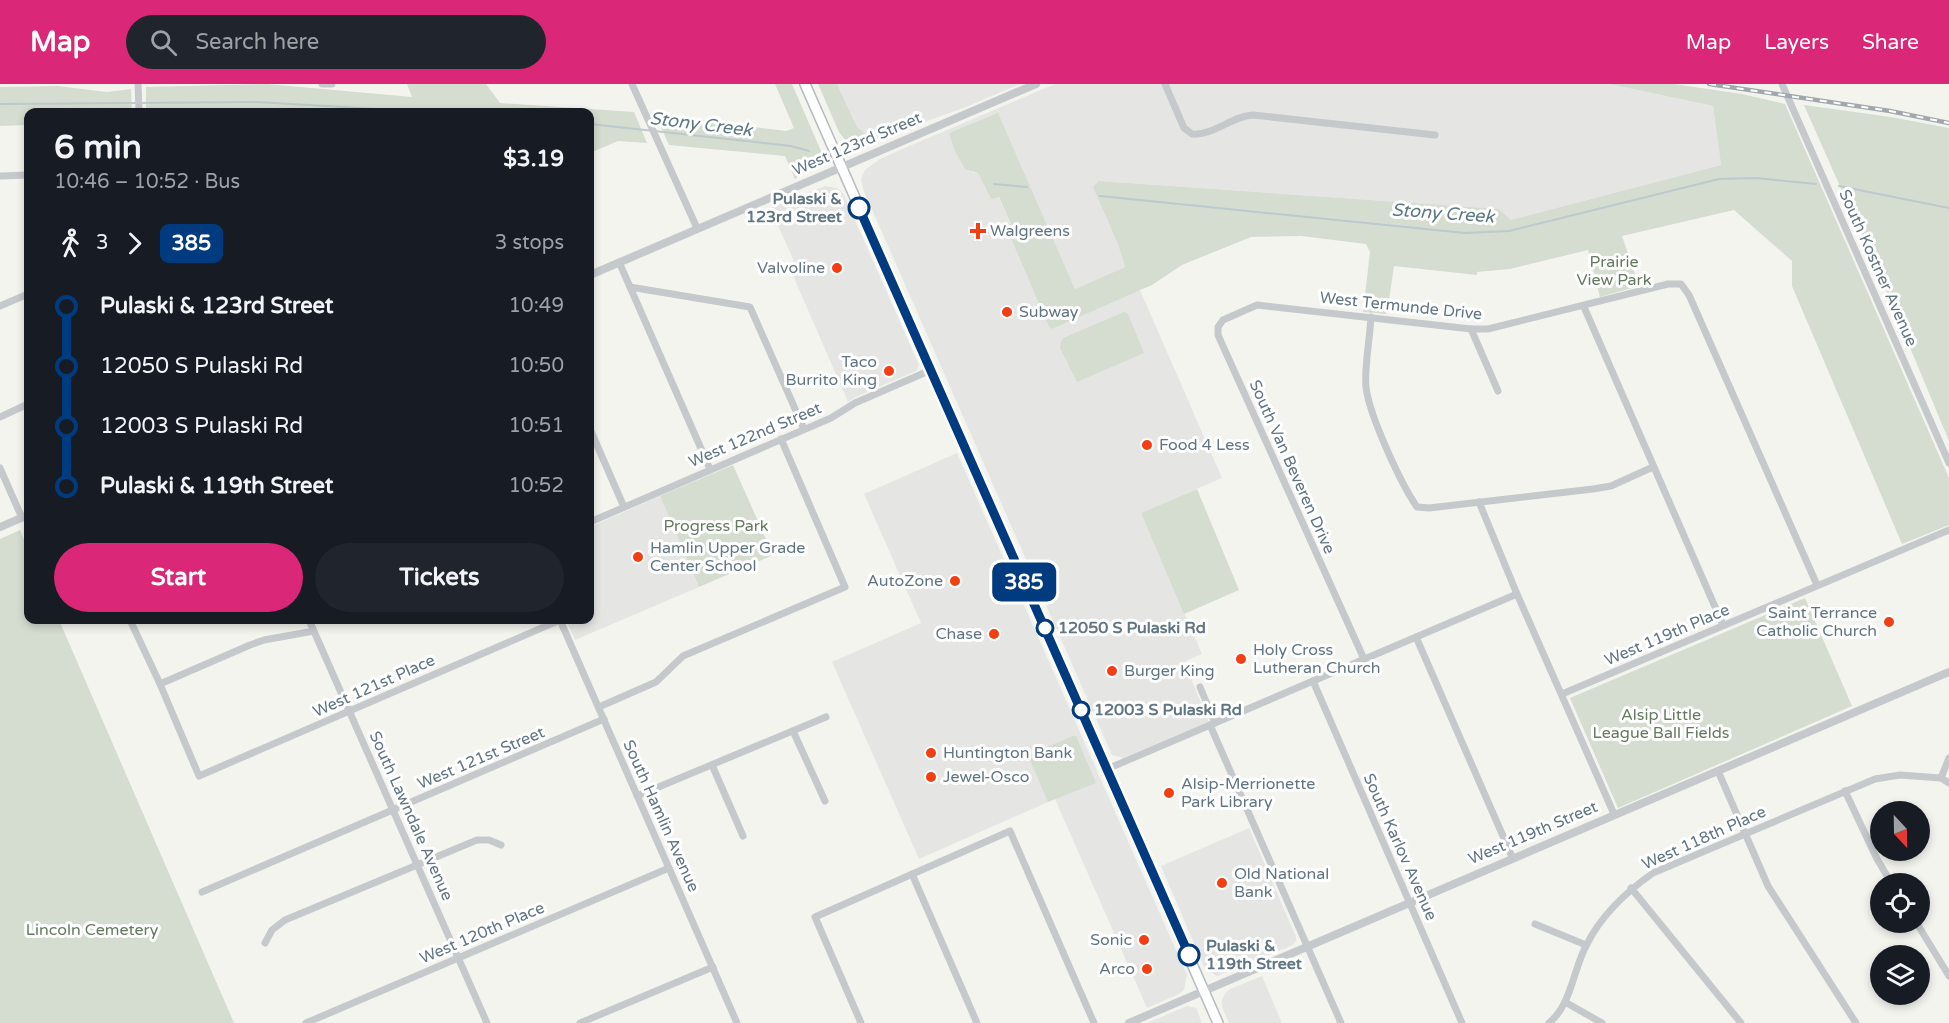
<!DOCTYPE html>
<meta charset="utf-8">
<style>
body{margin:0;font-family:"Varela Round",sans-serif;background:#20242c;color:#f1f3f6;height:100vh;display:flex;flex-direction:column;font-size:22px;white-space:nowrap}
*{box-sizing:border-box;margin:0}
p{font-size:20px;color:#9ea1a6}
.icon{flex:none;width:33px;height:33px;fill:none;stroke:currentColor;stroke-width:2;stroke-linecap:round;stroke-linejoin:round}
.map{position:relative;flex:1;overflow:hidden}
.drawer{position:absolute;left:24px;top:24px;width:570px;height:516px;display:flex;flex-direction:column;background:#171b24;border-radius:12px;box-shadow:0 3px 9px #0003}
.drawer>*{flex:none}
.badge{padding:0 12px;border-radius:9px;font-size:21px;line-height:39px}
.needle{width:39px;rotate:158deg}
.fabs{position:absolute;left:1870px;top:717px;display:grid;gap:12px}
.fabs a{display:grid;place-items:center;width:60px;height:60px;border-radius:50%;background:#171b24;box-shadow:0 3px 9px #0003;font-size:30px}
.map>.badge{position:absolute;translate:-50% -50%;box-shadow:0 0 0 3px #fff}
.legs{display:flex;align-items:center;gap:9px;height:66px;padding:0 30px;font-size:20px}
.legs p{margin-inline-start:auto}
.summary{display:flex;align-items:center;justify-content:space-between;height:102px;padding:0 30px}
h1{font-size:33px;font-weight:800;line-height:45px}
.cta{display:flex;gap:12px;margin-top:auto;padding:12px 30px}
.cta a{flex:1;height:69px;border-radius:36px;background:#db2777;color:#fff;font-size:24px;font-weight:800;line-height:69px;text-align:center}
.cta a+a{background:#20242c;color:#f1f3f6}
ul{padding:0 30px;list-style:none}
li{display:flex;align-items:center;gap:21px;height:60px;font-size:22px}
li i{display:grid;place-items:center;width:9px;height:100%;margin:0 8px;background:currentColor}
li i::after{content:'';width:15px;height:15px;margin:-8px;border:4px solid;border-radius:50%;background:#171b24}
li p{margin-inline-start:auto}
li:first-child i{background:linear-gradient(#0000 50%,currentColor 0)}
li:last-child i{background:linear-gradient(currentColor 50%,#0000 0)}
header{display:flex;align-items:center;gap:36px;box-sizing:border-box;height:84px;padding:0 30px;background:#db2777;color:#fff}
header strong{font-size:28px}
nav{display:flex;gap:33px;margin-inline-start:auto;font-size:21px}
.search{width:420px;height:54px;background:#20242c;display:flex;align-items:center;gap:15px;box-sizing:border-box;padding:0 21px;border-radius:33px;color:#9ea1a6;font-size:22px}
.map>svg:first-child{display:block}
.built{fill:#e5e6e3}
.green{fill:#d5dcd0}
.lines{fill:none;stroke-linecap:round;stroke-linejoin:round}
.stream{stroke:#bcc9cd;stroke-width:2}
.secondary-casing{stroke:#b5bbbf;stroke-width:12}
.minor{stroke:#c6c9cc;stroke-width:7}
.tertiary{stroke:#c6c9cc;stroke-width:8}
.secondary{stroke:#fff;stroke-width:9}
.rail-casing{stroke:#a1a8ad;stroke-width:4.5}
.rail{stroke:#fff;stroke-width:2;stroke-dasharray:7;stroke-linecap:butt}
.line-1-casing{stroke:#fff;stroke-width:14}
.line-1{stroke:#003b80;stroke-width:9}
.stop-1-dot{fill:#fff;stroke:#003b80;stroke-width:3}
.poi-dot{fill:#f13f13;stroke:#fff;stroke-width:2}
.labels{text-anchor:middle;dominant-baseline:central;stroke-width:6;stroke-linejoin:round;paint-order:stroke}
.street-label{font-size:16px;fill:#617583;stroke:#fff}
.stop-label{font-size:16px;font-weight:bold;fill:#617583;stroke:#fff;text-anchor:start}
.poi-label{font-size:16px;fill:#617583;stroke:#fff;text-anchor:start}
.park-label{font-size:16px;fill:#667a60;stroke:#fff}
.water-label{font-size:18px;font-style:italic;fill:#5c7881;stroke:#fff}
</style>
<header>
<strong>Map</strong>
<div class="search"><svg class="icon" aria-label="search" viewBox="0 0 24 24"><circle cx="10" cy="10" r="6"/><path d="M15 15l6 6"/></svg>Search here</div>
<nav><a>Map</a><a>Layers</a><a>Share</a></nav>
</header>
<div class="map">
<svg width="1949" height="939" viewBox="0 0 1949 939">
<rect width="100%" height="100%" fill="#f4f4ef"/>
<g class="built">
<polygon points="837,0 1020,0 966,23 883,53 864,49 857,43"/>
<polygon points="1055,0 1609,0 1713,22 1721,81 1511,136 1499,125 1100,97 1125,183 1075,205 998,30 949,49 972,88 978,89 991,115 998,112 1011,141 1006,143 1049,243 1052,245 1140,206 1222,394 1141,429 1202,570 1184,578 1209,638 1123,674 1112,671 863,105 861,95 865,86 880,75 900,66"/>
<polygon points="825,102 837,104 843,109 919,281 916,287 860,311 848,318 788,180 794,177 770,124"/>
<polygon points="957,369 1187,891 1184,906 1179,910 1147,924 1055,715 919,775 832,578 921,539 864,410"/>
<polygon points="660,412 699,503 575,556 566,536 590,536 590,443"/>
<polygon points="1249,744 1296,853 1296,857 1293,861 1217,892 1205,885 1161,782"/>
<polygon points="1262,892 1282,939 1229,939 1222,923 1222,916 1225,909 1230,905"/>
<polygon points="1187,922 1196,924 1202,939 1147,939"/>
</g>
<g class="green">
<polygon points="267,0 412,13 407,0 486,0 500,19 634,28 647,59 618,57 590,69 590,28 146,28 146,3"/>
<path d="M 775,0 L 792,0 L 821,67 C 820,81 806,87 795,95 L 785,72 L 669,61 L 655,30 L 786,47 L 794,44 Z"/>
<polygon points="818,0 837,0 857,43 864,49 883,53 859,63 850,62 839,48"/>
<polygon points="1609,0 1674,0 1742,10 1785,20 1949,394 1949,441 1902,460 1792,202 1792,177 1734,126 1622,152 1639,202 1600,213 1588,166 1510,185 1477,188 1477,191 1394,182 1387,230 1363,228 1370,168 1366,160 1301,152 1251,153 1182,181 1152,201 1052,245 1049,243 1006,143 1011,140 999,113 991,115 978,89 965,85 955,67 949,49 998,29 1075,205 1125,183 1118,160 1093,103 1099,97 1499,125 1511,136 1721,81 1713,22"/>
<polygon points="58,2 107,8 131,5 132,28 28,28 28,41 0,42 0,3"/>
<polygon points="1804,21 1891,33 1949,44 1949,357 1889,213"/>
<polygon points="1124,228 1128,230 1144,269 1077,298 1060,264 1061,258 1063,254"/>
<polygon points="733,381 773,471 699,503 660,412"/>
<polygon points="1197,405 1239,506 1184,530 1141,429"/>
<polygon points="20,446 28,465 28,536 59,536 234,939 0,939 0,455"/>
<polygon points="1805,514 1852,622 1618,724 1570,614"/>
<polygon points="1073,652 1076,652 1096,699 1048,718 1028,671"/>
</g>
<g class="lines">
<g class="stream">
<polyline points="0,20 257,18 428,28"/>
<polyline points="590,40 791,62 809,67"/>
<polyline points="994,100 1027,103"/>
<polyline points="1839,102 1949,124"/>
<polyline points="1100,112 1465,149 1509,147 1719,95 1756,94 1816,100"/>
</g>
<g class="secondary-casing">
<polyline id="secondary" points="805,0 1218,939"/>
</g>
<g class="minor">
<polyline points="138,0 139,28"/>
<polyline points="322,0 332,0"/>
<polyline points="632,0 697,144"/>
<path d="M 1165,0 L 1184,44 L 1192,50 C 1213,52 1232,32 1253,31 L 1435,51"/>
<polyline points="1782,0 1949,379"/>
<polyline points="0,92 28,91"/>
<polyline points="619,178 710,385"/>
<polyline points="630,203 750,223 804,345"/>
<polyline points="0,222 28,210"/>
<polyline points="1584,223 1723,541"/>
<path d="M 1371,233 C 1370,254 1364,284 1366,303 C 1369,331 1401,400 1417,423 L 1429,424 L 1593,405 L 1611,402 L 1653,383"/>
<polyline points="1471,245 1498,307"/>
<polyline points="0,333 28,320"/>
<polyline points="590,345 624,423"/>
<polyline points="0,384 22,434"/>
<polyline points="1479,418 1517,510 1614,730"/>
<polyline points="590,438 831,334 855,319 931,286"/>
<polyline points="130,536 160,600 199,692 560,536"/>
<polyline points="309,536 487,939"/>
<polyline points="419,536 420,536"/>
<polyline points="560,536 737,939"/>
<polyline points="1416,553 1513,775"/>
<polyline points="1364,575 1218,251 1218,243 1223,236 1257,221 1471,245 1488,245 1668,200 1681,200 1689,211 1817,501"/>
<polyline points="1313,597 1462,939"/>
<polyline points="160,600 250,561 264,556 314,547"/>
<polyline points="1200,603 1215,639"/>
<polyline points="1562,610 1949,446"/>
<polyline points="599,623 656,598 683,572 845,503 781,355"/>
<polyline points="1210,641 1341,939"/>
<polyline points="793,647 825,717"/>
<polyline points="712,681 743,752"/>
<polyline points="1107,685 1517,510"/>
<polyline points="1718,687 1768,802 1856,939"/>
<polyline points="1941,694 1949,674"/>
<polyline points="1941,694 1949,699"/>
<polyline points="1845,707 1877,775 1892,800"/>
<polyline points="637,712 826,633"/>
<polyline points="912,790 977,939"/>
<polyline points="1631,804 1741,939"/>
<polyline points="202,808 604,635"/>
<polyline points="1916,838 1949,892"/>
<polyline points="1535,840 1586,861"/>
<polyline points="265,859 272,846 285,836 477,756 489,756 501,761"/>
<polyline points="1565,918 1602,939"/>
<polyline points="306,939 669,784"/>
<polyline points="580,939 713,883"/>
<polyline points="861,939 815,833 1010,747 1094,939"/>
<path d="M 1549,939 C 1572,920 1573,885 1587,860 C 1602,830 1626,808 1653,789 L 1875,695 L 1900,691 L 1941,694"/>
</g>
<g class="tertiary">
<polyline points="590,191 1036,0"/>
<polyline points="0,443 28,431"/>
<polyline points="1129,939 1949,588"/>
</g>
<use href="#secondary" class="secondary"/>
<g class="rail-casing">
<polyline id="rail" points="1709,0 1890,27 1949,39"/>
</g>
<use href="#rail" class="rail"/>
</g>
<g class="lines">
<g class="line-1-casing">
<polyline id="line-1" points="859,124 1189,871"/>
</g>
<use href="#line-1" class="line-1"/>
</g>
<g class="stop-1-dot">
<circle cx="859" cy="124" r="10"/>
<circle cx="1045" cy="544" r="8"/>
<circle cx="1081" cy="626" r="8"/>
<circle cx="1189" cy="871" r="10"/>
</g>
<g class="poi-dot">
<path d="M975 138h6v6h6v6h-6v6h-6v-6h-6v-6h6z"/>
<circle cx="837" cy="184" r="6"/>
<circle cx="1007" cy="228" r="6"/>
<circle cx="889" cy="287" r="6"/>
<circle cx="1147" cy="361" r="6"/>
<circle cx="638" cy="473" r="6"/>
<circle cx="955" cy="497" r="6"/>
<circle cx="1889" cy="538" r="6"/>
<circle cx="994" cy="550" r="6"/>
<circle cx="1241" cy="575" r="6"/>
<circle cx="1112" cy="587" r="6"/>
<circle cx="931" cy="669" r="6"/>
<circle cx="931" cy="693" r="6"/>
<circle cx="1169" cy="709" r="6"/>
<circle cx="1222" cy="799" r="6"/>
<circle cx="1144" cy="856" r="6"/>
<circle cx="1147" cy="885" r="6"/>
</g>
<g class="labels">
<g class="street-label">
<text transform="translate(857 60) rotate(-23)">West 123rd Street</text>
<text transform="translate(1878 184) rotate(66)">South Kostner Avenue</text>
<text transform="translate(1401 222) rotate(6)">West Termunde Drive</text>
<text transform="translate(755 351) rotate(-23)">West 122nd Street</text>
<text transform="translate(1292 383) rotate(66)">South Van Beveren Drive</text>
<text transform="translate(1667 551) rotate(-23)">West 119th Place</text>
<text transform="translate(374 602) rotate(-24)">West 121st Place</text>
<text transform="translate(481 674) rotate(-23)">West 121st Street</text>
<text transform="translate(411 732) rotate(66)">South Lawndale Avenue</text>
<text transform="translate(661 732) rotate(66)">South Hamlin Avenue</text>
<text transform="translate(1533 749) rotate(-23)">West 119th Street</text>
<text transform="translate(1704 754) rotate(-24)">West 118th Place</text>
<text transform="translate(1400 763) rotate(66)">South Karlov Avenue</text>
<text transform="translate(482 849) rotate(-23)">West 120th Place</text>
</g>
<g class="stop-label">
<text x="842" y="115" text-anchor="end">Pulaski &amp;<tspan x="842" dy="18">123rd Street</tspan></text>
<text x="1058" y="544">12050 S Pulaski Rd</text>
<text x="1094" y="626">12003 S Pulaski Rd</text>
<text x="1206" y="862">Pulaski &amp;<tspan x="1206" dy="18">119th Street</tspan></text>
</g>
<g class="poi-label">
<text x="990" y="147">Walgreens</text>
<text x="825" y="184" text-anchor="end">Valvoline</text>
<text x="1019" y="228">Subway</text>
<text x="877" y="278" text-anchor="end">Taco<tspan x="877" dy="18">Burrito King</tspan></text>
<text x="1159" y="361">Food 4 Less</text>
<text x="650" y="464">Hamlin Upper Grade<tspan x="650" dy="18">Center School</tspan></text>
<text x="943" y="497" text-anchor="end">AutoZone</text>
<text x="1877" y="529" text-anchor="end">Saint Terrance<tspan x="1877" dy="18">Catholic Church</tspan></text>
<text x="982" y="550" text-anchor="end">Chase</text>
<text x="1253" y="566">Holy Cross<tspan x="1253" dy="18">Lutheran Church</tspan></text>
<text x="1124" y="587">Burger King</text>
<text x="943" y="669">Huntington Bank</text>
<text x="943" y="693">Jewel-Osco</text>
<text x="1181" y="700">Alsip-Merrionette<tspan x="1181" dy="18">Park Library</tspan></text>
<text x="1234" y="790">Old National<tspan x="1234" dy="18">Bank</tspan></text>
<text x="1132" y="856" text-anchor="end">Sonic</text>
<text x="1135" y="885" text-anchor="end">Arco</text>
</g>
<g class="park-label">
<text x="1614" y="178">Prairie<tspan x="1614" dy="18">View Park</tspan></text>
<text x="716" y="442">Progress Park</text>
<text x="1661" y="631">Alsip Little<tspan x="1661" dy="18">League Ball Fields</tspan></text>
<text x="92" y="846">Lincoln Cemetery</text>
</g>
<g class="water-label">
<text transform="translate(701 40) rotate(7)">Stony Creek</text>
<text transform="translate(1443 129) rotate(4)">Stony Creek</text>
</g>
</g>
</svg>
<div class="fabs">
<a><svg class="needle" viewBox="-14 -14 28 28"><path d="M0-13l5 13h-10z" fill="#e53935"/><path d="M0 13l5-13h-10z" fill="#9ea1a6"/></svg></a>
<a><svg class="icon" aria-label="locate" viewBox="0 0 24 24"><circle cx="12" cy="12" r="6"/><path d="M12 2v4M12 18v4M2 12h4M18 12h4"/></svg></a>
<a><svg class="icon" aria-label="layers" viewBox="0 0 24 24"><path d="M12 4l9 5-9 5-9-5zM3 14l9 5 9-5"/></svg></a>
</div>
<b class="badge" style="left:1024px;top:498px;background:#003b80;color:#fff">385</b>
<section class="drawer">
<div class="summary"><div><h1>6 min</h1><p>10:46 – 10:52 · Bus</p></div><b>$3.19</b></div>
<div class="legs"><svg class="icon" aria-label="walk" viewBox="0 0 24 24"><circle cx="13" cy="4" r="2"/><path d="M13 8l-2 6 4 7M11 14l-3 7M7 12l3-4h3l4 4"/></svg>3<svg class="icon" aria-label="forward" viewBox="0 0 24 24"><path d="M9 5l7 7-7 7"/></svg><b class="badge" style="background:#003b80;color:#fff">385</b><p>3 stops</p></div>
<ul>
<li><i style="color:#003b80"></i><b>Pulaski &amp; 123rd Street</b><p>10:49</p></li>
<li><i style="color:#003b80"></i><span>12050 S Pulaski Rd</span><p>10:50</p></li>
<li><i style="color:#003b80"></i><span>12003 S Pulaski Rd</span><p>10:51</p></li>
<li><i style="color:#003b80"></i><b>Pulaski &amp; 119th Street</b><p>10:52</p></li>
</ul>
<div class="cta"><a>Start</a><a>Tickets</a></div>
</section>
</div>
